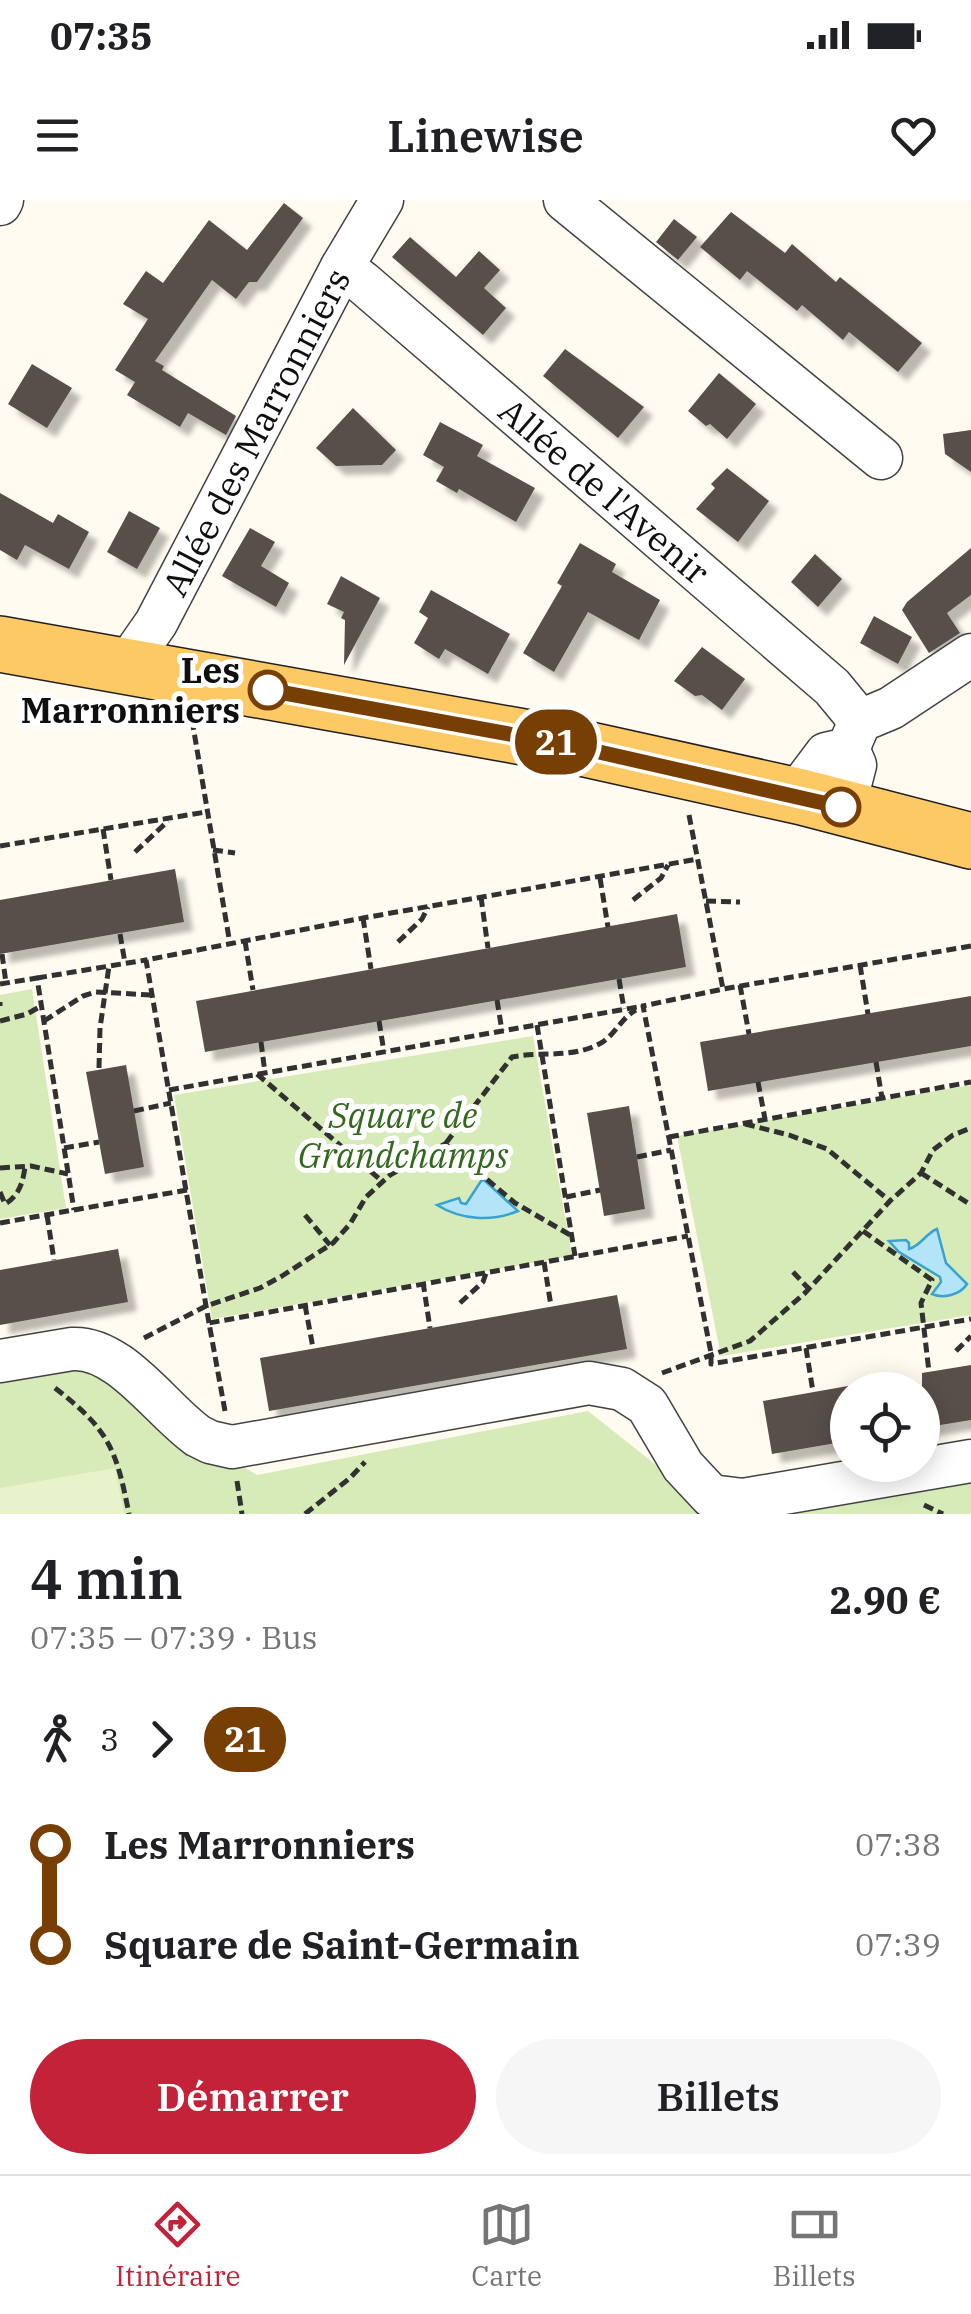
<!DOCTYPE html>
<html lang="fr">
<meta charset="utf-8">
<style>
body{margin:0;font-family:"IBM Plex Serif",serif;background:#f6f6f6;color:#202124;height:100vh;display:flex;flex-direction:column;font-size:38px;white-space:nowrap}
*{box-sizing:border-box;margin:0}
p{font-size:32px;color:#757577}
.icon{flex:none;width:55px;height:55px;fill:none;stroke:currentColor;stroke-width:2;stroke-linecap:round;stroke-linejoin:round}
.map{position:relative;height:1314px;overflow:hidden}
.drawer{display:flex;flex-direction:column;background:#fff;flex:1}
.drawer>*{flex:none}
.badge{padding:0 20px;border-radius:32px;font-size:35px;line-height:65px}
.tools{position:absolute;left:830px;top:1172px;display:grid;gap:20px}
.tools a{display:grid;place-items:center;width:110px;height:110px;border-radius:50%;background:#fff;box-shadow:0 5px 25px #0003;font-size:50px}
.map>.badge{position:absolute;translate:-50% -50%;box-shadow:0 0 0 5px #fff}
.legs{display:flex;align-items:center;gap:15px;height:110px;padding:0 30px;font-size:32px}
.legs p{margin-inline-start:auto}
.head{display:flex;align-items:center;justify-content:space-between;height:170px;padding:0 30px}
h1{font-size:55px;font-weight:600;line-height:75px}
.cta{display:flex;gap:20px;margin-top:auto;padding:20px 30px}
.cta a{flex:1;height:115px;border-radius:60px;background:#c32238;color:#fff;font-size:40px;font-weight:600;line-height:115px;text-align:center}
.cta a+a{background:#f6f6f6;color:#202124}
ul{padding:0 30px;list-style:none}
li{display:flex;align-items:center;gap:35px;height:100px;font-size:38px}
li i{display:grid;place-items:center;width:15px;height:100%;margin:0 12px;background:currentColor}
li i::after{content:'';width:25px;height:25px;margin:-12px;border:8px solid;border-radius:50%;background:#fff}
li p{margin-inline-start:auto}
li:first-child i{background:linear-gradient(#0000 50%,currentColor 0)}
li:last-child i{background:linear-gradient(currentColor 50%,#0000 0)}
.status{display:flex;justify-content:space-between;align-items:center;height:70px;padding:0 50px;background:#fff;direction:ltr}
.status svg{height:28px;fill:currentColor}
header{display:flex;justify-content:space-between;align-items:center;height:130px;padding:0 30px;background:#fff;font-size:45px;font-weight:600}
.tabs{display:flex;justify-content:space-around;align-items:center;height:140px;border-top:2px solid #e0e0e0;background:#fff;font-size:28px;color:#757577}
.tabs a{display:grid;justify-items:center;gap:5px}
.tabs .on{color:#c32238}
.map>svg:first-child{display:block}
.green{fill:#d7ebb9}
.pitch{fill:#e8f2cb}
.water{fill:#b4e4f8;stroke:#38a2d1;stroke-width:2.5}
.building{fill:#584f4b;filter:url(#shadow)}
.lines{fill:none;stroke-linecap:round;stroke-linejoin:round}
.minor-casing{stroke:#424242;stroke-width:45}
.major-casing{stroke:#202020;stroke-width:58}
.path{stroke:#313131;stroke-width:5;stroke-dasharray:10 5;stroke-linecap:butt}
.minor{stroke:#fff;stroke-width:42}
.major{stroke:#fcc964;stroke-width:55}
.line-1-casing{stroke:#fff;stroke-width:22}
.line-1{stroke:#783f04;stroke-width:15}
.stop-1-dot{fill:#fff;stroke:#783f04;stroke-width:5}
.labels{text-anchor:middle;dominant-baseline:central;stroke-width:10;stroke-linejoin:round;paint-order:stroke}
.street-label{font-size:35px;fill:#0f0f0f;stroke:#fff}
.stop-label{font-size:35px;font-weight:bold;fill:#0f0f0f;stroke:#fff;text-anchor:end}
.park-label{font-size:35px;font-style:italic;fill:#33691c;stroke:#fff}
</style>
<div class="status"><b>07:35</b><svg viewBox="0 0 49 12"><path d="M0 12V9h3v3zM5 12V6h3v6zM10 12V3h3v9zM15 12V0h3v12zM26 1h20v11H26zM47 4h2v5h-2z"/></svg></div>
<header><svg class="icon" aria-label="menu" viewBox="0 0 24 24"><path d="M4 6h16M4 12h16M4 18h16"/></svg>Linewise<svg class="icon" aria-label="heart" viewBox="0 0 24 24"><path d="M12 20l-8-8c-3-5 5-10 8-4 3-6 11-1 8 4z"/></svg></header>
<div class="map">
<svg width="971" height="1314" viewBox="0 0 971 1314">
<defs>
<filter id="shadow"><feDropShadow dx="9" dy="9" stdDeviation="2.5" flood-color="#0004"/></filter>
</defs>
<rect width="100%" height="100%" fill="#fffbf0"/>
<g class="green">
<polygon points="32,789 66,1008 0,1019 0,795"/>
<polygon points="533,836 572,1056 212,1119 174,895"/>
<polygon points="971,885 971,1115 721,1156 677,936"/>
<polygon points="83,1169 257,1275 588,1211 718,1314 0,1314 0,1178"/>
<polygon points="971,1283 971,1314 781,1314"/>
</g>
<polygon class="pitch" points="115,1268 124,1314 0,1314 0,1288"/>
<g class="water">
<path d="M 484,980 L 518,1011 C 492,1022 461,1020 437,1005 L 459,998 L 461,1003 L 466,1004 L 481,981 Z"/>
<path d="M 937,1029 L 946,1063 L 967,1084 C 960,1095 943,1099 932,1094 L 941,1082 L 940,1077 L 899,1052 L 889,1041 L 906,1040 L 909,1043 L 909,1049 C 922,1045 926,1033 937,1029 Z"/>
</g>
<g class="building">
<polygon points="284,3 303,18 257,82 249,82 236,99 212,80 155,161 164,166 162,170 236,216 226,235 188,213 180,227 127,195 135,182 115,170 148,119 123,104 146,71 163,83 209,20 247,50"/>
<polygon points="731,12 785,53 792,44 836,82 840,77 922,143 898,172 849,132 843,140 802,105 797,111 747,71 740,80 700,47"/>
<polygon points="674,19 697,37 678,60 656,42"/>
<polygon points="410,37 456,77 479,51 500,70 484,88 506,108 483,135 392,57"/>
<polygon points="565,149 644,207 618,238 543,176"/>
<polygon points="32,164 72,188 47,228 8,204"/>
<polygon points="719,173 756,204 727,239 710,224 706,226 688,211"/>
<polygon points="353,208 396,250 382,265 336,266 316,248"/>
<polygon points="440,222 483,245 477,256 535,288 516,322 459,289 457,293 436,281 444,267 423,255"/>
<polygon points="971,230 971,272 945,254 943,234"/>
<polygon points="727,268 769,301 738,342 696,309 715,288 711,284"/>
<polygon points="0,293 53,323 58,314 89,332 69,369 25,345 17,360 0,350"/>
<polygon points="129,311 160,328 137,369 107,352"/>
<polygon points="250,328 275,342 261,366 289,383 276,407 222,376"/>
<polygon points="580,343 616,364 612,372 660,400 639,440 588,412 554,472 523,453 562,386 557,383"/>
<polygon points="971,348 971,395 947,413 960,433 929,453 902,410 907,402"/>
<polygon points="815,354 842,379 818,407 791,382"/>
<polygon points="341,376 380,398 344,465 345,420 341,418 344,412 327,404"/>
<polygon points="431,390 510,434 488,474 445,449 439,459 414,443 428,418 419,412"/>
<polygon points="874,416 912,437 898,464 860,443"/>
<polygon points="702,447 745,479 722,510 702,495 695,496 674,481"/>
<polygon points="175,669 184,722 0,754 0,700"/>
<polygon points="677,714 686,767 205,852 196,801"/>
<polygon points="971,796 971,846 708,891 700,842"/>
<polygon points="126,865 144,967 105,974 86,872"/>
<polygon points="629,906 645,1009 604,1016 587,913"/>
<polygon points="118,1049 128,1102 0,1125 0,1070"/>
<polygon points="617,1095 627,1149 269,1211 260,1158"/>
<polygon points="971,1165 971,1220 922,1228 922,1173"/>
<polygon points="848,1186 848,1241 772,1254 763,1201"/>
</g>
<g class="lines">
<g class="minor-casing">
<g id="minor">
<polyline points="565,0 881,258"/>
<polyline points="0,4 2,0"/>
<path id="s1" d="M 342,67 L 362,82 L 832,487 L 860,521"/>
<path id="s2" d="M 126,466 L 156,423 L 342,67 L 382,0"/>
<polyline points="848,549 860,521 891,508 971,455"/>
<polyline points="802,597 805,582 826,554 848,549 855,565 844,608"/>
<path d="M 0,1161 L 72,1149 C 120,1146 161,1210 198,1236 L 210,1242 L 232,1247 L 589,1183 L 622,1189 L 647,1205 L 683,1266 L 711,1296 L 743,1300 L 971,1261"/>
</g>
</g>
<g class="major-casing">
<polyline id="major" points="0,444 563,544 802,597 971,641"/>
</g>
<g class="path">
<polyline points="192,520 230,744"/>
<polyline points="689,615 723,789"/>
<polyline points="103,629 111,680"/>
<polyline points="0,646 206,612"/>
<polyline points="213,650 235,653"/>
<polyline points="135,652 168,621"/>
<polyline points="600,678 608,727"/>
<polyline points="481,697 488,748"/>
<polyline points="633,700 661,678 668,665"/>
<polyline points="706,701 740,702"/>
<polyline points="363,718 371,769"/>
<polyline points="120,734 125,763"/>
<polyline points="245,741 253,790"/>
<polyline points="398,742 422,719 428,707"/>
<polyline points="971,746 723,789 643,806 711,1153 711,1164 971,1119"/>
<polyline points="2,754 6,783"/>
<polyline points="860,765 868,814"/>
<polyline points="37,778 146,760"/>
<polyline points="619,779 624,809"/>
<polyline points="0,784 37,778 74,1010"/>
<polyline points="740,785 749,834"/>
<polyline points="497,800 502,831"/>
<polyline points="0,802 0,806"/>
<polyline points="0,821 27,814 41,806"/>
<polyline points="44,821 83,796 96,792 152,795"/>
<polyline points="379,821 384,852"/>
<polyline points="537,825 575,1056"/>
<polyline points="261,842 265,873"/>
<polyline points="876,862 882,898"/>
<polyline points="99,868 100,828 109,766"/>
<polyline points="257,874 383,982"/>
<polyline points="758,882 765,919"/>
<polyline points="169,890 643,806"/>
<polyline points="134,911 171,903"/>
<polyline points="745,924 789,935 827,949 890,1001"/>
<polyline points="669,937 971,882"/>
<path d="M 446,943 L 512,857 C 542,851 572,859 601,843 C 616,834 621,818 636,810"/>
<polyline points="64,948 99,942"/>
<polyline points="637,957 671,950"/>
<polyline points="0,968 31,966 68,974"/>
<polyline points="921,973 971,1005"/>
<path d="M 0,992 L 5,1004 C 19,996 23,982 25,967"/>
<polyline points="566,997 600,990"/>
<polyline points="47,1015 54,1060"/>
<polyline points="305,1015 330,1045"/>
<polyline points="0,1023 187,990"/>
<polyline points="863,1031 932,1080 921,1103 929,1172"/>
<polyline points="544,1062 551,1106"/>
<polyline points="793,1072 809,1089"/>
<polyline points="423,1082 430,1128"/>
<polyline points="460,1103 483,1082 487,1070"/>
<polyline points="305,1105 313,1148"/>
<polyline points="209,1123 146,760 363,718 698,659"/>
<polyline points="144,1138 206,1106 260,1088 282,1076 333,1043 350,1024 366,997 390,975 445,944 515,1003 572,1036"/>
<polyline points="806,1148 813,1192"/>
<polyline points="956,1151 971,1136"/>
<polyline points="662,1173 750,1141 805,1093 890,1001 921,973 933,950 953,935 971,928"/>
<path d="M 55,1188 C 109,1230 116,1248 129,1314"/>
<polyline points="225,1211 209,1123 688,1036"/>
<polyline points="237,1281 242,1314"/>
<polyline points="924,1305 943,1314"/>
<polyline points="305,1314 350,1278 365,1262"/>
</g>
<use href="#minor" class="minor"/>
<use href="#major" class="major"/>
</g>
<g class="lines">
<g class="line-1-casing">
<polyline id="line-1" points="268,490 564,544 841,607"/>
</g>
<use href="#line-1" class="line-1"/>
</g>
<g class="stop-1-dot">
<circle cx="268" cy="490" r="18"/>
<circle cx="841" cy="607" r="18"/>
</g>
<g class="labels">
<g class="street-label">
<text stroke="none"><textPath href="#s2" startOffset="268">Allée des Marronniers</textPath></text>
<text stroke="none"><textPath href="#s1" startOffset="345">Allée de l'Avenir</textPath></text>
</g>
<g class="stop-label">
<text x="240" y="470">Les<tspan x="240" dy="40">Marronniers</tspan></text>
</g>
<g class="park-label">
<text x="403" y="915">Square de<tspan x="403" dy="40">Grandchamps</tspan></text>
</g>
</g>
</svg>
<div class="tools">
<a><svg class="icon" aria-label="locate" viewBox="0 0 24 24"><circle cx="12" cy="12" r="6"/><path d="M12 2v4M12 18v4M2 12h4M18 12h4"/></svg></a>
</div>
<b class="badge" style="left:556px;top:542px;background:#783f04;color:#fff">21</b>
</div>
<section class="drawer">
<div class="head"><div><h1>4 min</h1><p>07:35 – 07:39 · Bus</p></div><b>2.90 €</b></div>
<div class="legs"><svg class="icon" aria-label="walk" viewBox="0 0 24 24"><circle cx="13" cy="4" r="2"/><path d="M13 8l-2 6 4 7M11 14l-3 7M7 12l3-4h3l4 4"/></svg>3<svg class="icon" aria-label="forward" viewBox="0 0 24 24"><path d="M9 5l7 7-7 7"/></svg><b class="badge" style="background:#783f04;color:#fff">21</b></div>
<ul>
<li><i style="color:#783f04"></i><b>Les Marronniers</b><p>07:38</p></li>
<li><i style="color:#783f04"></i><b>Square de Saint-Germain</b><p>07:39</p></li>
</ul>
<div class="cta"><a>Démarrer</a><a>Billets</a></div>
</section>
<nav class="tabs">
<a class="on"><svg class="icon" aria-label="directions" viewBox="0 0 24 24"><path d="M12 3l9 9-9 9-9-9zM9 14v-3h6M13 9l2 2-2 2"/></svg>Itinéraire</a>
<a><svg class="icon" aria-label="map" viewBox="0 0 24 24"><path d="M3 6l6-2 6 2 6-2v14l-6 2-6-2-6 2zM9 4v14M15 6v14"/></svg>Carte</a>
<a><svg class="icon" aria-label="tickets" viewBox="0 0 24 24"><path d="M3 7h18v10H3zM15 7v10"/></svg>Billets</a>
</nav>
